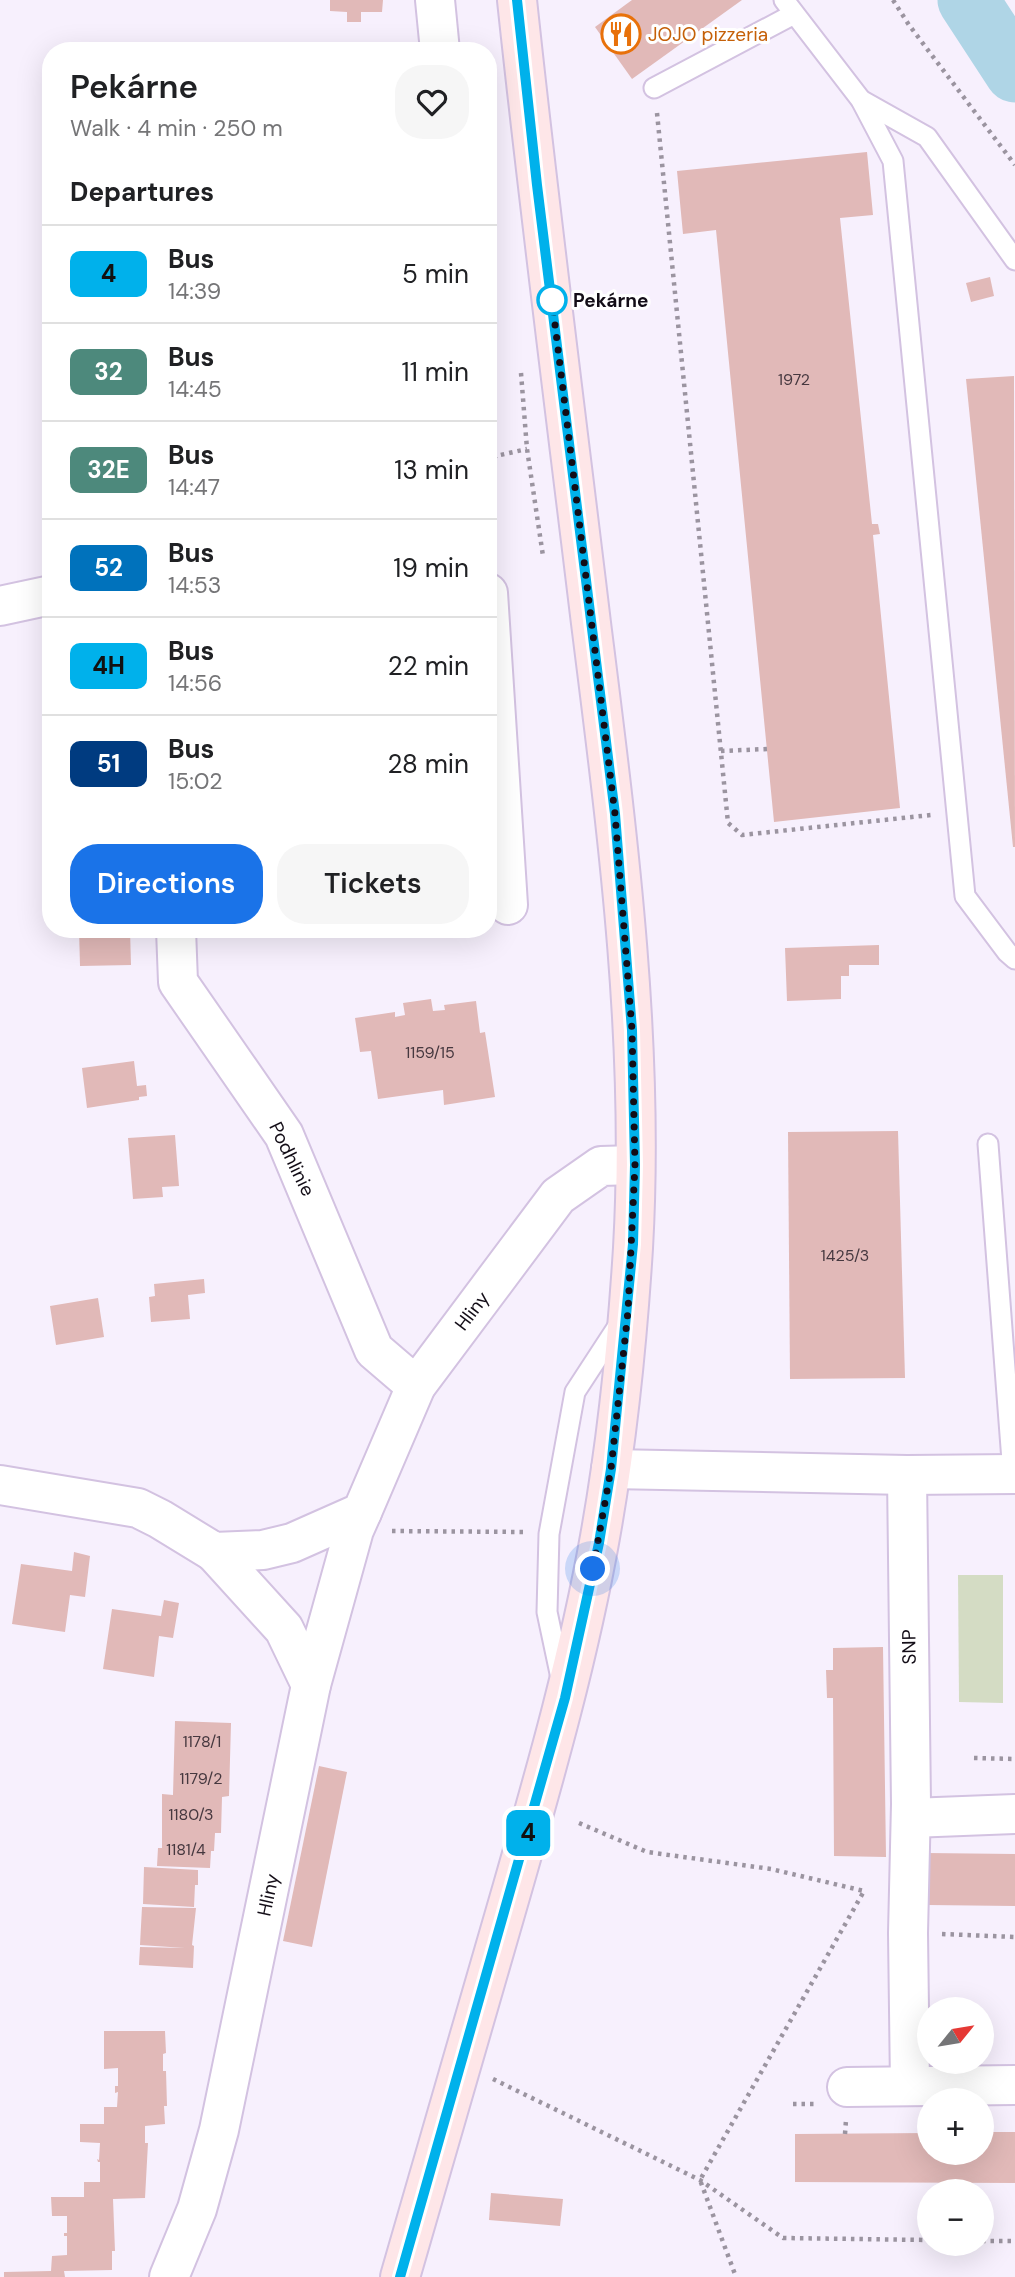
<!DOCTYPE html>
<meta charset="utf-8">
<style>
body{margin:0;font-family:"DM Sans",sans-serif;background:#f6f6f6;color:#202124;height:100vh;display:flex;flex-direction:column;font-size:26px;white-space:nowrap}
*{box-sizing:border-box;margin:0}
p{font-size:23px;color:#757577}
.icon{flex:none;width:38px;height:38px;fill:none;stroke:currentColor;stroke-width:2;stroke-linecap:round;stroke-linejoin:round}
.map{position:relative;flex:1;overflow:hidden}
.side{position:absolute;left:42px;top:42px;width:455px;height:896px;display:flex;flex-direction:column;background:#fff;border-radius:28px;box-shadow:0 7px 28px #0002}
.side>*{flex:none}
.badge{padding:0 14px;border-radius:10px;font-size:24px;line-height:46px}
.needle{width:46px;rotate:60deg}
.buttons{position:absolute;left:917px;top:1997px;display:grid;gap:14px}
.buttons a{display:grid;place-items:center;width:77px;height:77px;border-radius:50%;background:#fff;box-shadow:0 7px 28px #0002;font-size:35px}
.you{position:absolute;width:35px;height:35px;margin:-18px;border:5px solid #fff;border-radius:50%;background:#1a73e8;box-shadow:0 0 0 10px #1a73e833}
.map>.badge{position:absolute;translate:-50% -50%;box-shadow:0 0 0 4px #fff}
h2{padding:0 28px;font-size:26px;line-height:63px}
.round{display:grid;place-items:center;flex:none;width:74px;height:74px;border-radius:28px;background:#f6f6f6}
.head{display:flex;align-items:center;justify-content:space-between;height:119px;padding:0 28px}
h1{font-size:33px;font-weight:600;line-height:52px}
.cta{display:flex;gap:14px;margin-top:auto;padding:14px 28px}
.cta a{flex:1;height:80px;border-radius:28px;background:#1a73e8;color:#fff;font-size:28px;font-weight:600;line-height:80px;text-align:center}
.cta a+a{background:#f6f6f6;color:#202124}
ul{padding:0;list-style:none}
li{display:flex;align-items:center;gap:21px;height:98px;padding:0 28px;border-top:2px solid #e0e0e0}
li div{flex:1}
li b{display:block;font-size:26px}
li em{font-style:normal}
li .badge{min-width:77px;font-weight:700;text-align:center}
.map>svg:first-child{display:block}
.green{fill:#d4dcc4}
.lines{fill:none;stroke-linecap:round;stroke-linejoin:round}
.river{stroke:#afd5e6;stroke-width:61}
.building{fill:#e1b9b8}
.lane-casing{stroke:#d3c2e1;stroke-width:23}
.street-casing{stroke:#d3c2e1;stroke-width:42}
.secondary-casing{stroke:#d3c2e1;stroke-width:42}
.path{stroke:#9b94a0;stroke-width:4.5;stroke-dasharray:3.5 5;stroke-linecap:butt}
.lane{stroke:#fff;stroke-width:19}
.street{stroke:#fff;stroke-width:38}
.secondary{stroke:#fee6e8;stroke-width:38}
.line-casing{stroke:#fff;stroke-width:16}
.line{stroke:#00b1eb;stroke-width:10}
.walk{stroke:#130d17;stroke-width:7;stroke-dasharray:0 12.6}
.stop-dot{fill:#fff;stroke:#00b1eb;stroke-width:3.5}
.labels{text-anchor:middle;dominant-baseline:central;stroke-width:6;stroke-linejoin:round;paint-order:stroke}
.number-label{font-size:16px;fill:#46383f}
.food-label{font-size:19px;fill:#c56008;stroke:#fff;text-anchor:start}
.stop-label{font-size:19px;font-weight:bold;fill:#130d17;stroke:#fff;text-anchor:start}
.street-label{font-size:19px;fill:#130d17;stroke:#fff}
</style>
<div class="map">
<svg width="1015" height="2277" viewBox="0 0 1015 2277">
<rect width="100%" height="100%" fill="#f7f0fd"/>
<polygon class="green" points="958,1575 1003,1575 1003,1703 959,1702"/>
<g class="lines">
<polyline class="river" points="968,0 1015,72"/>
</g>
<g class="building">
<polygon points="330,0 383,0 382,12 361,12 361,22 347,22 347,12 330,11"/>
<polygon points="632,0 742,0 632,79 595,27"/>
<polygon points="867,152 873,215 840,218 872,524 878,524 880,534 873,535 900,808 774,822 716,230 683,234 677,171"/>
<polygon points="990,277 994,296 971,302 966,283"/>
<polygon points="1014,376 1015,847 1013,847 966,379"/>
<polygon points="79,929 130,929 131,965 80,966"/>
<polygon points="879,945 879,965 849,965 849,976 841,976 841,999 787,1001 785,948"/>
<polygon points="431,999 433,1011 445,1010 444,1005 476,1001 480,1033 485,1032 495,1097 444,1105 443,1090 378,1099 371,1051 360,1052 355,1018 395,1012 395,1017 405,1015 403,1003"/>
<polygon points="134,1061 137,1086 146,1085 147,1096 139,1097 139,1100 87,1108 82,1068"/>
<polygon points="898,1131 905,1378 790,1379 788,1132"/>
<polygon points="175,1135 179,1186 162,1187 163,1197 133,1199 128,1138"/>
<polygon points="204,1279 205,1293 188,1295 190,1319 151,1322 149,1297 155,1296 154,1284"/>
<polygon points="98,1298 104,1337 56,1345 50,1306"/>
<polygon points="74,1552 90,1556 85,1597 70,1595 65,1632 12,1624 21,1564 72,1571"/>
<polygon points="164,1600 179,1603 173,1638 159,1636 154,1677 103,1669 112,1609 161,1616"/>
<polygon points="883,1647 886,1857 834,1856 833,1698 827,1698 826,1670 833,1670 833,1648"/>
<polygon points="175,1721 231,1723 229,1796 222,1797 221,1833 215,1833 214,1851 211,1851 210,1868 157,1866 158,1848 162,1848 162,1794 173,1795"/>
<polygon points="319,1766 347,1772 312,1947 283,1941"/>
<polygon points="927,1853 1015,1854 1015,1906 928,1905"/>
<polygon points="144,1867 198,1870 198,1885 195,1885 194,1907 143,1904"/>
<polygon points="142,1907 196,1908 192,1945 194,1946 193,1968 139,1965 140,1947 185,1948 140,1945"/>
<polygon points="104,2031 165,2031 166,2053 163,2054 163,2071 166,2071 167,2106 164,2106 165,2124 145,2126 145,2143 148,2143 145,2198 113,2199 115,2251 112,2251 112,2270 64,2271 65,2277 4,2277 4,2272 51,2271 52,2256 67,2255 67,2236 64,2236 64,2233 67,2233 67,2216 52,2216 51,2197 84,2197 84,2182 100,2182 100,2162 98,2162 97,2159 99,2160 100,2143 80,2142 80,2124 104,2124 104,2107 117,2107 118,2092 115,2093 115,2086 118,2086 118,2068 104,2069"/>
<polygon points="982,2132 1015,2132 1015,2183 795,2182 795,2134 929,2133 929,2152 982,2152"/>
<polygon points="491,2193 563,2199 560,2226 489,2220"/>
</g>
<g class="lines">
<g class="lane-casing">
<g id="lane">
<polyline points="784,0 861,100 893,161 965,896 1007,952 1015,959"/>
<polyline points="654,88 794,14"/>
<polyline points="861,100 927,137 1015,260"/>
<polyline points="988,1144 1013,1474"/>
<polyline points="561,1678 547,1612 549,1534 575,1392 620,1323"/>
</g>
</g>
<g class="street-casing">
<g id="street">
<polyline points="435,0 440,51"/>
<polyline points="488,593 508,905"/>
<polyline points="0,606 51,595"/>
<polyline points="176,929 178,982 284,1135 374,1350 416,1386"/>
<polyline points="611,1469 907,1475 1015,1474"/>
<polyline points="907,1475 911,1804 908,1933 910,2086"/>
<polyline points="0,1485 138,1508 160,1519 214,1552 263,1550 292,1543 362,1512 416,1386 558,1196 601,1166 635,1165"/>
<polyline points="214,1552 284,1629 311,1685"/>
<polyline points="911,1818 1015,1814"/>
<polyline points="847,2087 1015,2085"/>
<polyline points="169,2277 197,2209 219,2130 311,1685 354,1530 362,1512"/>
</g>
</g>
<g class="secondary-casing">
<path id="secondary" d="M 400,2277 C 437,2147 475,2017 513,1886 C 546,1771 579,1655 600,1537 C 617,1442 627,1345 633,1248 C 645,1040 617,830 591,623 C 566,416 539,208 517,0"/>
</g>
<g class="path">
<polyline points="893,0 909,25 1015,165"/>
<polyline points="657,113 728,823 742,835 931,815"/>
<polyline points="521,373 527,449 543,556"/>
<polyline points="488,465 496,456 527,449"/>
<polyline points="721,751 767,749"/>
<polyline points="392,1531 524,1532"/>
<polyline points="974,1758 1015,1759"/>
<polyline points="579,1823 647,1852 771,1869 864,1891 700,2180 736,2277"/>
<polyline points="942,1934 1015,1937"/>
<polyline points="493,2079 700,2180 783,2238 929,2240"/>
<polyline points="793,2104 817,2104"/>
<polyline points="845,2134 846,2120"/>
<polyline points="982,2241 1015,2241"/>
</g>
<use href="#lane" class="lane"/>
<use href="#street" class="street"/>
<use href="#secondary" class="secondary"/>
</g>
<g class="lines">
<g class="line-casing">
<polyline id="line" points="400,2277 565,1698 599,1543 611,1469 633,1244 635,1165 632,1030 615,814 537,185 517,0"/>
</g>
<use href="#line" class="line"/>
<polyline class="walk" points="552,300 615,814 632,1030 635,1165 628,1311 611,1469 593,1569"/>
</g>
<defs>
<g id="restaurant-ring" transform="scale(2.0125)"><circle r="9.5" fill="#fff" stroke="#e8710a" stroke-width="1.5"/><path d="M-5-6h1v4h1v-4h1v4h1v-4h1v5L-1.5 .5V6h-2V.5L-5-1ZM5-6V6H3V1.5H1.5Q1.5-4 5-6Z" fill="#e8710a"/></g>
</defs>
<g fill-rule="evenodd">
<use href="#restaurant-ring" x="621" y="34"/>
</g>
<circle class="stop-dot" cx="552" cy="300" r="14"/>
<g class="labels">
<g class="number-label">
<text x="794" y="379">1972</text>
<text x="430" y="1052">1159/15</text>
<text x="845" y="1255">1425/3</text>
<text x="202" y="1741">1178/1</text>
<text x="201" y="1778">1179/2</text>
<text x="191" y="1814">1180/3</text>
<text x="186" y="1849">1181/4</text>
</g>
<g class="food-label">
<text x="648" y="34">JOJO pizzeria</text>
</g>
<g class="stop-label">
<text x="573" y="300">Pekárne</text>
</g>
<g class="street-label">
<text transform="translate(292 1159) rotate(64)">Podhlinie</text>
<text transform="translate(472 1311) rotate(-53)">Hliny</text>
<text transform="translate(909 1647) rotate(-91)">SNP</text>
<text transform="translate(268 1895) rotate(-78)">Hliny</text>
</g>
</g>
</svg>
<div class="buttons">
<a><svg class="needle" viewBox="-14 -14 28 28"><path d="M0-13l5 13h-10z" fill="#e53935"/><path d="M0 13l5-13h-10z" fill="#757577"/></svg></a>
<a>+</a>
<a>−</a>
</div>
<div class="you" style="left:593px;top:1569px"></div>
<b class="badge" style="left:528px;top:1833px;background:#00b1eb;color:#111">4</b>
<section class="side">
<div class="head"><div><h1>Pekárne</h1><p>Walk · 4 min · 250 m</p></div><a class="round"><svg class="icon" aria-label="heart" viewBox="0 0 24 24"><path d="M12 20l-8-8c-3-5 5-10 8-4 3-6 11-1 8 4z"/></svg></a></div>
<h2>Departures</h2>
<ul>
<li><span class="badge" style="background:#00b1eb;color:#111">4</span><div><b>Bus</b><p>14:39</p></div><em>5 min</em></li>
<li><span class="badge" style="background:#4d897c;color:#fff">32</span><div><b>Bus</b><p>14:45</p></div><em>11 min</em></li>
<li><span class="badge" style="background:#4d897c;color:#fff">32E</span><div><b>Bus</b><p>14:47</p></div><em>13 min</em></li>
<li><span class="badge" style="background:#0072bc;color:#fff">52</span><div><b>Bus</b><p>14:53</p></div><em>19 min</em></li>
<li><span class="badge" style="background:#00b1eb;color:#111">4H</span><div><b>Bus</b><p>14:56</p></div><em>22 min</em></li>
<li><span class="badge" style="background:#003b80;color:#fff">51</span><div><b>Bus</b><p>15:02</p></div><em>28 min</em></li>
</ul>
<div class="cta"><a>Directions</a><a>Tickets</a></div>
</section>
</div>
